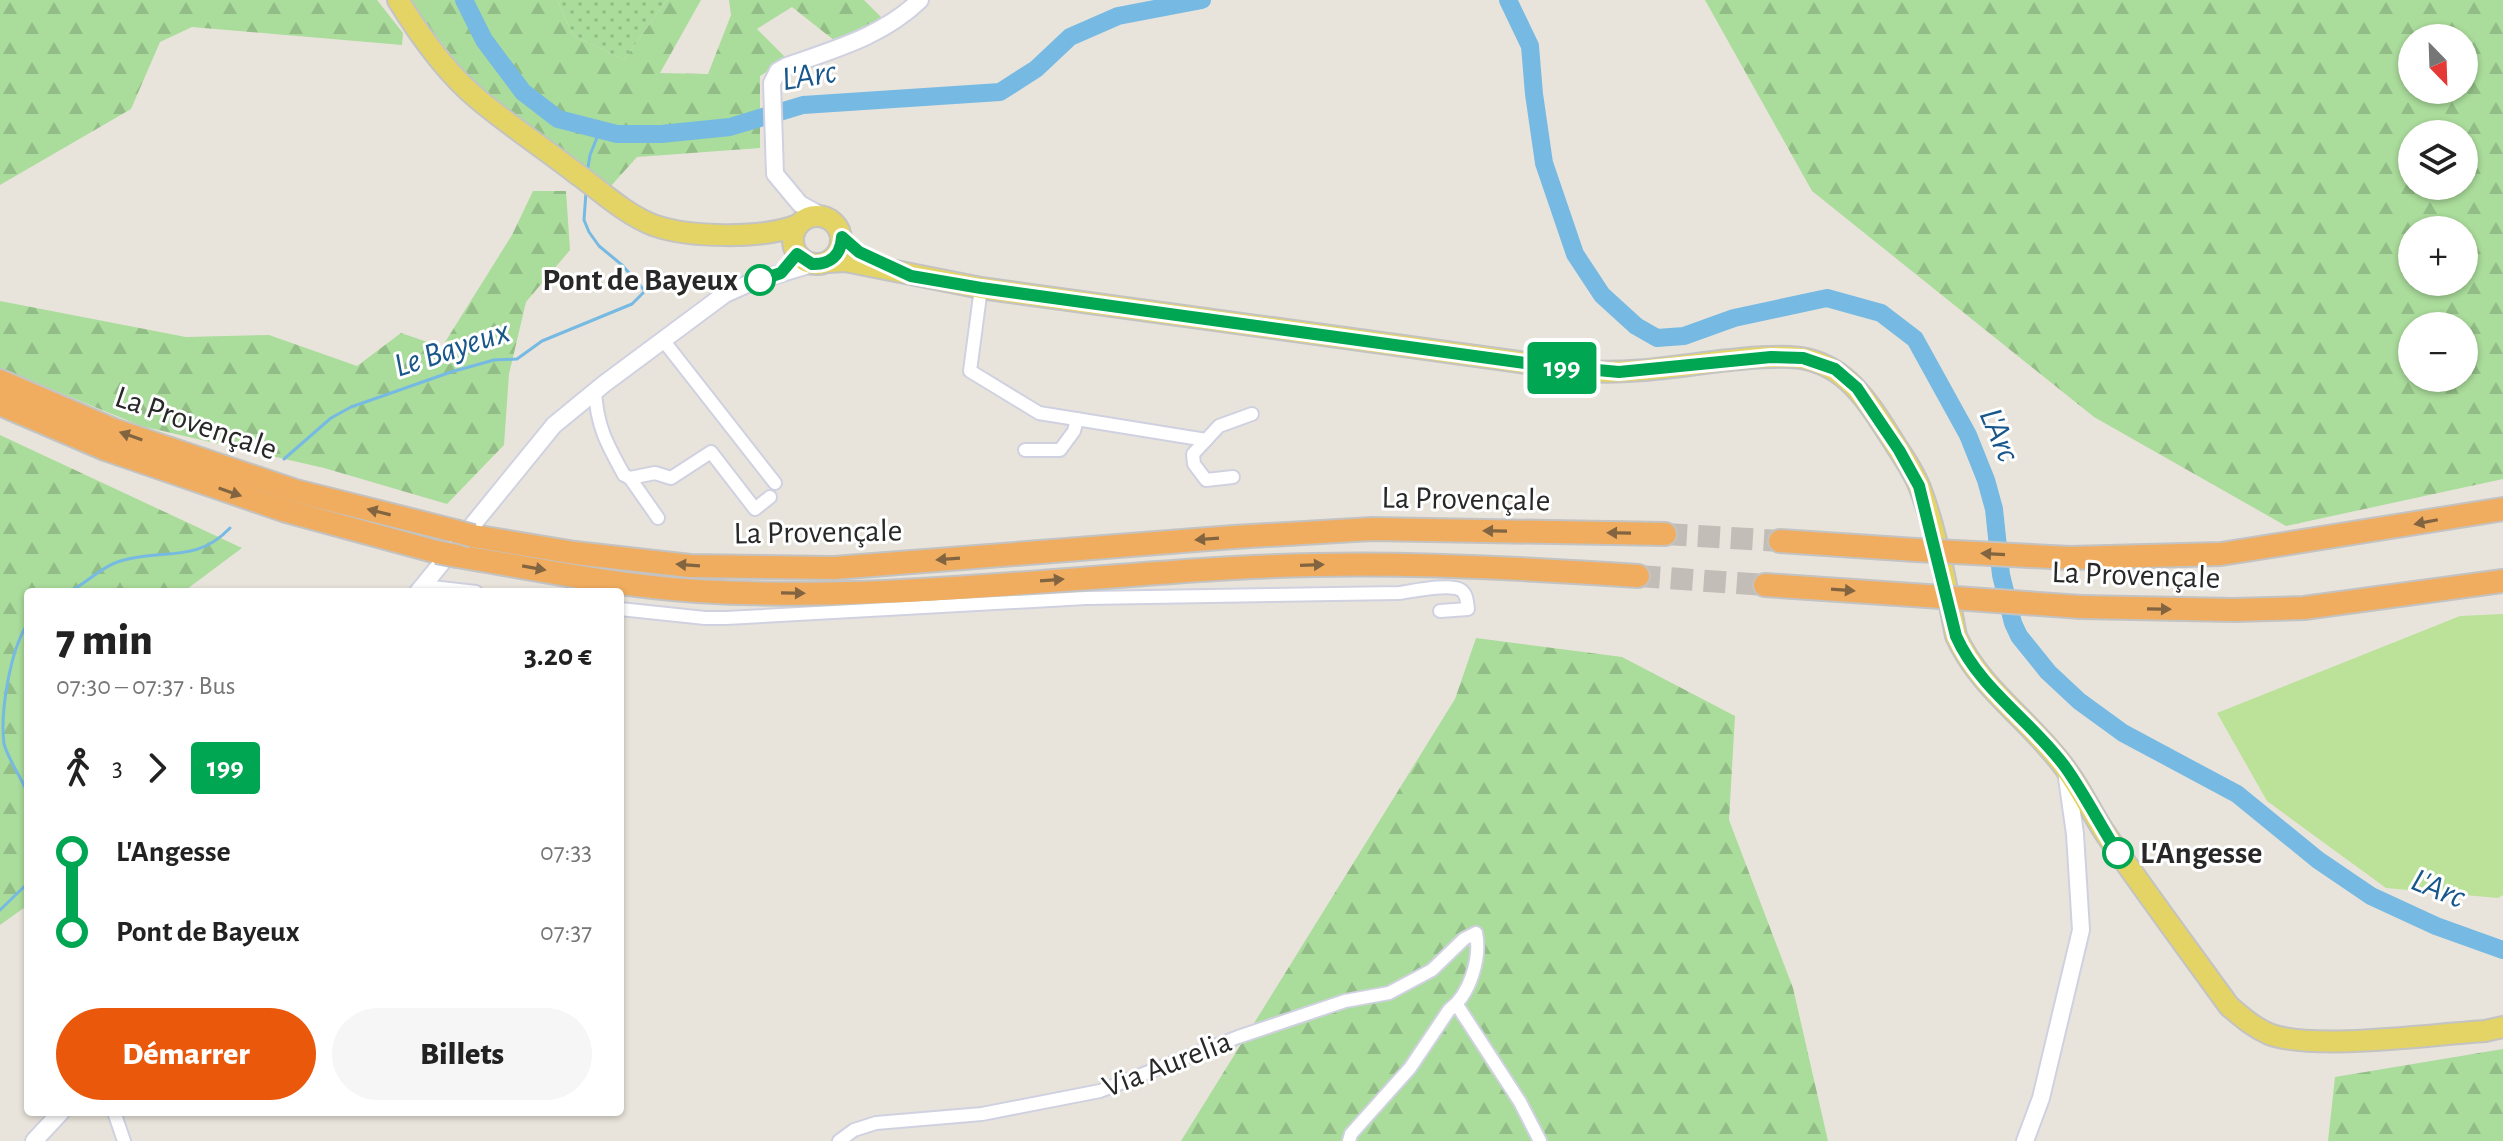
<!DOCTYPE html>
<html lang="fr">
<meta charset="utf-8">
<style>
body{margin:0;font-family:"Alegreya Sans",sans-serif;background:#f6f6f6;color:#222;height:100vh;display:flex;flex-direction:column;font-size:30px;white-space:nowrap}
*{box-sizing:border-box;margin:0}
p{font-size:26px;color:#767676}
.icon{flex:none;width:44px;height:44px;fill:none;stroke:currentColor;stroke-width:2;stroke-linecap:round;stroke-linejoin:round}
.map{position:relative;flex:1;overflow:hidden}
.sheet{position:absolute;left:24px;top:588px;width:600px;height:528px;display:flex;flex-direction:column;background:#fff;border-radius:8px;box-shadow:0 2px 6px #0004}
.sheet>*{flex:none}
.badge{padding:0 16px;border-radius:6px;font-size:28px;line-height:52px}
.needle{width:52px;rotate:157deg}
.buttons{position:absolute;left:2398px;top:24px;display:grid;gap:16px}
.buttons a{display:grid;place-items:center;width:80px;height:80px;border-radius:50%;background:#fff;box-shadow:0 2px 6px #0004;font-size:40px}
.map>.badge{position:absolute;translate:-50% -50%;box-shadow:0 0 0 4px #fff}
.legs{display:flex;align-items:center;gap:12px;height:88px;padding:0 32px;font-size:26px}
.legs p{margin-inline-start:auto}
.summary{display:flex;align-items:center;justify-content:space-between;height:136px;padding:0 32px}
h1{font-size:44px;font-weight:800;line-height:60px}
.button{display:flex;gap:16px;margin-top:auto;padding:16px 32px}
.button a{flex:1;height:92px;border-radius:48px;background:#ea580c;color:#fff;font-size:32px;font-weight:800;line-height:92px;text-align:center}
.button a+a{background:#f6f6f6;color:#222}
ul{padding:0 32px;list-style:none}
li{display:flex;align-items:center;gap:28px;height:80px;font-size:30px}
li i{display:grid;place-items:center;width:12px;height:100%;margin:0 10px;background:currentColor}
li i::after{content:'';width:20px;height:20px;margin:-10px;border:6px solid;border-radius:50%;background:#fff}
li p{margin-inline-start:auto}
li:first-child i{background:linear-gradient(#0000 50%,currentColor 0)}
li:last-child i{background:linear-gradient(currentColor 50%,#0000 0)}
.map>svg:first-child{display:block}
.grass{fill:url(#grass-dots)}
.forest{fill:url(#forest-firs);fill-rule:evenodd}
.pitch{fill:#bbe298}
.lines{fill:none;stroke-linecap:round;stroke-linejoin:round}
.stream{stroke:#76bae3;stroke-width:3}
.river{stroke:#76bae3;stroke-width:18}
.motorway-tunnel{stroke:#c2beb7;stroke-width:22;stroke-dasharray:22 11;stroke-linecap:butt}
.minor-casing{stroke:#d0d1e0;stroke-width:16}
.tertiary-casing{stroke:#d0d1e0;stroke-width:20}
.primary-casing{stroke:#c3c3c3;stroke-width:24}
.motorway-casing{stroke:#c3c3c3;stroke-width:26}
.minor{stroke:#fff;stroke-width:12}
.tertiary{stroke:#fff;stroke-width:16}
.primary{stroke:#e4d465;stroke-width:20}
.motorway{stroke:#f0ad5f;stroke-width:22}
.motorway-bridge-casing{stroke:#c3c3c3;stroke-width:26;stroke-linecap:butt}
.motorway-bridge{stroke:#f0ad5f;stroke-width:22}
.oneway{fill:#826441}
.line-1-casing{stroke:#fff;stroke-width:18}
.line-1{stroke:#00a651;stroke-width:12}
.stop-1-dot{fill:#fff;stroke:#00a651;stroke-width:4}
.labels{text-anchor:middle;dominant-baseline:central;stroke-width:6;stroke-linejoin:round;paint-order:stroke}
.stop-label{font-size:32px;font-weight:bold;fill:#282828;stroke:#fff;text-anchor:end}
.street-label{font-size:32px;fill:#282828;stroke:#fff}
.water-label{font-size:34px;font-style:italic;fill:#18578b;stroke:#fff}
</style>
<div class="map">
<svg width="2503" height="1141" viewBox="0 0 2503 1141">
<defs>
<pattern id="grass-dots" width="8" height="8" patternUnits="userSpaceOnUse" patternTransform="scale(2)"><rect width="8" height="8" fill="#aadc9b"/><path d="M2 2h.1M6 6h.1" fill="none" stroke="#92bd86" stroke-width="1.8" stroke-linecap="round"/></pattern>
<pattern id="forest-firs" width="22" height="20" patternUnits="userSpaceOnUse" patternTransform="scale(2)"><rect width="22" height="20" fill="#aadc9b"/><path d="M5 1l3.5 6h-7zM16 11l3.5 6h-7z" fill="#92bd86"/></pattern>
</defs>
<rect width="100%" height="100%" fill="#e9e4db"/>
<polygon class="grass" points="557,0 667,0 624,60 573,35"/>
<g class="forest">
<polygon points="0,0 377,0 403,33 402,45 192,27 160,42 131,109 0,185"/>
<polygon points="408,0 557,0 573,35 624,60 667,0 701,0 660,73 708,74 731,15 729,0 864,0 884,20 835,41 792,7 757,29 787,59 760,76 760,148 637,157 610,187 474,84"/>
<path d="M 1705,0 L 2503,0 L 2503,479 L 2286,526 L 2094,417 L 1812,191 ZM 2464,38 L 2464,90 L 2412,90 L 2412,38 ZM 2464,134 L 2464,186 L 2412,186 L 2412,134 ZM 2412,230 L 2464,230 L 2464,282 L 2412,282 ZM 2464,326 L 2464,378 L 2412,378 L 2412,326 Z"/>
<polygon points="533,191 566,191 570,250 526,302 509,374 504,445 447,504 324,468 141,426 0,368 0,301 186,337 269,335 357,366 401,333 442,347 512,235"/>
<polygon points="0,435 242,548 183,592 28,592 28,905 0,925"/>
<polygon points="1476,638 1622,657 1735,716 1729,820 1793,988 1828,1141 1181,1141 1455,699"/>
<polygon points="2503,1049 2503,1141 2328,1141 2335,1077"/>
</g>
<polygon class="pitch" points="2503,614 2503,895 2498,898 2386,888 2267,801 2217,713 2460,616"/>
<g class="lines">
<g class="stream">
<polyline points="587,173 590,155 600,130"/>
<polyline points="284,459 331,418 351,407 451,372 494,360 517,359 542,341 632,304 645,291 622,265 599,246 589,232 584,220 586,192"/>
<path d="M 69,592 C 88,582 103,565 124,560 C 165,549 197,563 230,528"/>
<path d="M 28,623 C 10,650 0,712 4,744 C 9,761 21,777 28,794"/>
<polyline points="0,910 28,883"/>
</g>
<g class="river">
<polyline points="464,0 484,40 523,92 558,119 617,134 661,134 730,127 803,105 1000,92 1036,69 1070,37 1118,16 1202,0"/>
<polyline points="1508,0 1530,46 1534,94 1544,163 1575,254 1602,295 1636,326 1657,338 1684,336 1734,318 1827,298 1881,313 1915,339 1968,435 1986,480 1994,509 2001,575 2013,623 2019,636 2048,672 2079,701 2123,733 2237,794 2318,860 2371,896 2436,926 2503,950"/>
</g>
<g class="motorway-tunnel">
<polyline points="1665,534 1780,541"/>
<polyline points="1638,576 1765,585"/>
</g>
<g class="minor-casing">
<g id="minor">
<polyline points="981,288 970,371 1039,413 1206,440"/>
<polyline points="663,340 775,483"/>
<path d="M 595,391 C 597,427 607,444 624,475 L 630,478 L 655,473 L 671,478 L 711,452 L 755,509 L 770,497"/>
<polyline points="1025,450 1060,450 1074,431 1077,419"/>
<polyline points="1233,477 1206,480 1194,464 1193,454 1219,426 1252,414"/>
<polyline points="630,478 658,518"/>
<polyline points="423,586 476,592"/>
<path d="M 620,609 L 705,618 L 726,618 L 1086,598 L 1399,593 C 1413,591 1450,583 1461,590 C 1467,594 1467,602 1468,609 L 1440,611"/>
<polyline points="1457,1005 1520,1102 1540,1141"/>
<polyline points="114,1112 124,1141"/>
<path d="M 839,1141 L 854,1130 L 876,1123 L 982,1114 L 1100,1091 L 1238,1037 L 1345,1001 L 1389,993 L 1432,970 L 1464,939 L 1476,933 C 1481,958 1470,995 1449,1010 L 1410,1068 L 1351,1134 L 1349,1141"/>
</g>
</g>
<g class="tertiary-casing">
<g id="tertiary">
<path d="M 822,216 L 800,204 L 775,174 L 772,83 L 778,71 L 787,66 C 835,49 883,36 920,0"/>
<polyline points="418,592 554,425 604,384 725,294 752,282 812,264"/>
<polyline points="34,1141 61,1112"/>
<polyline points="2025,1141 2041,1098 2081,930 2075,834 2066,771"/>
</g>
</g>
<g class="primary-casing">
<g id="primary">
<path d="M 398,0 C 420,36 446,73 479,100 C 510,126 545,149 577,174 C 601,191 625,214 653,225 C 689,238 763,239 798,225"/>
<circle cx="817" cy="240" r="24"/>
<path d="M 828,262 L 845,261 L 981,288 L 1585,371 C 1654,376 1722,355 1790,357 C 1841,359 1865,397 1890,436 C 1900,453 1913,469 1920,488 C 1937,532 1947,590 1956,636 C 1980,689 2031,721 2065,768 C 2081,789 2092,814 2107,836 C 2146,893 2188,949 2229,1006 C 2242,1017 2253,1027 2269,1034 C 2313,1051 2434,1034 2485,1031 L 2503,1027"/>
</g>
</g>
<g class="motorway-casing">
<g id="motorway">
<polyline points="0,381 114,430 296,491 455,531"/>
<polyline points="0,404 105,449 286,511 437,552"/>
<polyline points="473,536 575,553 690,566 834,568 1234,537 1372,529 1665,534"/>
<polyline points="1780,541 1916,550"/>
<path d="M 457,556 C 536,569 617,586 697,591 C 876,602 1055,578 1234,568 C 1369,560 1503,567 1638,576"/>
<polyline points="2070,558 2221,554 2503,509"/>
<polyline points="1765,585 1927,596"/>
<polyline points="2081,607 2234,610 2304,608 2503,581"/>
</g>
</g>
<use href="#minor" class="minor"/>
<use href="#tertiary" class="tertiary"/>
<use href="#primary" class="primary"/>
<use href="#motorway" class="motorway"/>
<g class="motorway-bridge-casing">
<g id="motorway-bridge">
<polyline points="455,531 473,536"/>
<polyline points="1916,550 2070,558"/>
<polyline points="437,552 457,556"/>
<polyline points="1927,596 2081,607"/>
</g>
</g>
<use href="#motorway-bridge" class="motorway-bridge"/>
</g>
<defs><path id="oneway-solid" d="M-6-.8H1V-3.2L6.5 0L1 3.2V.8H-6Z" transform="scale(2)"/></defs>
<g class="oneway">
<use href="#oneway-solid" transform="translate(131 436) rotate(-161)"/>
<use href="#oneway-solid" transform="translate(230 492) rotate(19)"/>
<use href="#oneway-solid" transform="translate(379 512) rotate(-166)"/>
<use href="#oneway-solid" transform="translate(2426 522) rotate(169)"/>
<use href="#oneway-solid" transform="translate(1495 531) rotate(-179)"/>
<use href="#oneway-solid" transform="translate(1619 533) rotate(-179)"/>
<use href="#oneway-solid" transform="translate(1207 539) rotate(176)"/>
<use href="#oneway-solid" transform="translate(1993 554) rotate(-177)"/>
<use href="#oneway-solid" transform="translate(948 559) rotate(176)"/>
<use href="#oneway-solid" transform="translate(688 565) rotate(-176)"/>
<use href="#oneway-solid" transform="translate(1312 565) rotate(-2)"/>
<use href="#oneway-solid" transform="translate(534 568) rotate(10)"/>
<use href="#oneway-solid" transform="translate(1052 580) rotate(-4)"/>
<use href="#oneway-solid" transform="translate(1843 590) rotate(4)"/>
<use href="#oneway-solid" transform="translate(793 593) rotate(1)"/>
<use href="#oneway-solid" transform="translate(2159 609) rotate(1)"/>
</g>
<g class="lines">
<g class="line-1-casing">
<path id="line-1" d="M 760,280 L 781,273 L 797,254 L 812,264 C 830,265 841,255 842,237 L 859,252 L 911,276 L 981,288 L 1532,364 L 1619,372 L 1771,357 L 1803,358 L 1835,369 L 1857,388 L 1899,450 L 1919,486 L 1956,636 C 1980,690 2032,721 2066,768 C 2085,795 2100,825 2118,853"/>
</g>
<use href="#line-1" class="line-1"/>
</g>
<g class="stop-1-dot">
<circle cx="760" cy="280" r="14"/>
<circle cx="2118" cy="853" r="14"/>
</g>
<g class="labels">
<g class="stop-label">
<text x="738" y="280">Pont de Bayeux</text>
<text x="2140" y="853" text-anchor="start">L'Angesse</text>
</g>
<g class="street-label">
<text transform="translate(196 423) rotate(19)">La Provençale</text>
<text transform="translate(1466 499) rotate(1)">La Provençale</text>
<text transform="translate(818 532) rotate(-1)">La Provençale</text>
<text transform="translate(2136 575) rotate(2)">La Provençale</text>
<text transform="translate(1167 1064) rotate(-21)">Via Aurelia</text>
</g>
<g class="water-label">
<text transform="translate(809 76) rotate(-9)">L'Arc</text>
<text transform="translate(452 349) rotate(-18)">Le Bayeux</text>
<text transform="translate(1999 435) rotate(67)">L'Arc</text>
<text transform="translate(2438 889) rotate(22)">L'Arc</text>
</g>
</g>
</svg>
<div class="buttons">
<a><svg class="needle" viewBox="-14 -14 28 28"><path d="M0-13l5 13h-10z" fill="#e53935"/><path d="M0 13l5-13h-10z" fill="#767676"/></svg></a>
<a><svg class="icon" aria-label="layers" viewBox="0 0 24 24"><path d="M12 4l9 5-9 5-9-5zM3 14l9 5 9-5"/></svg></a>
<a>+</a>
<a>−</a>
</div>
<b class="badge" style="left:1562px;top:368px;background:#00a651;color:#fff">199</b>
<section class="sheet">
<div class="summary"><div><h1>7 min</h1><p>07:30 – 07:37 · Bus</p></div><b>3.20 €</b></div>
<div class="legs"><svg class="icon" aria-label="walk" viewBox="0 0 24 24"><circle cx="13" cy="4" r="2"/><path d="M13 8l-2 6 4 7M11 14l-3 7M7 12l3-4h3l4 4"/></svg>3<svg class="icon" aria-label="forward" viewBox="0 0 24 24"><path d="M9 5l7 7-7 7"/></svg><b class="badge" style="background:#00a651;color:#fff">199</b></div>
<ul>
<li><i style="color:#00a651"></i><b>L'Angesse</b><p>07:33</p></li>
<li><i style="color:#00a651"></i><b>Pont de Bayeux</b><p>07:37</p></li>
</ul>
<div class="button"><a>Démarrer</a><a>Billets</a></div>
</section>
</div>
